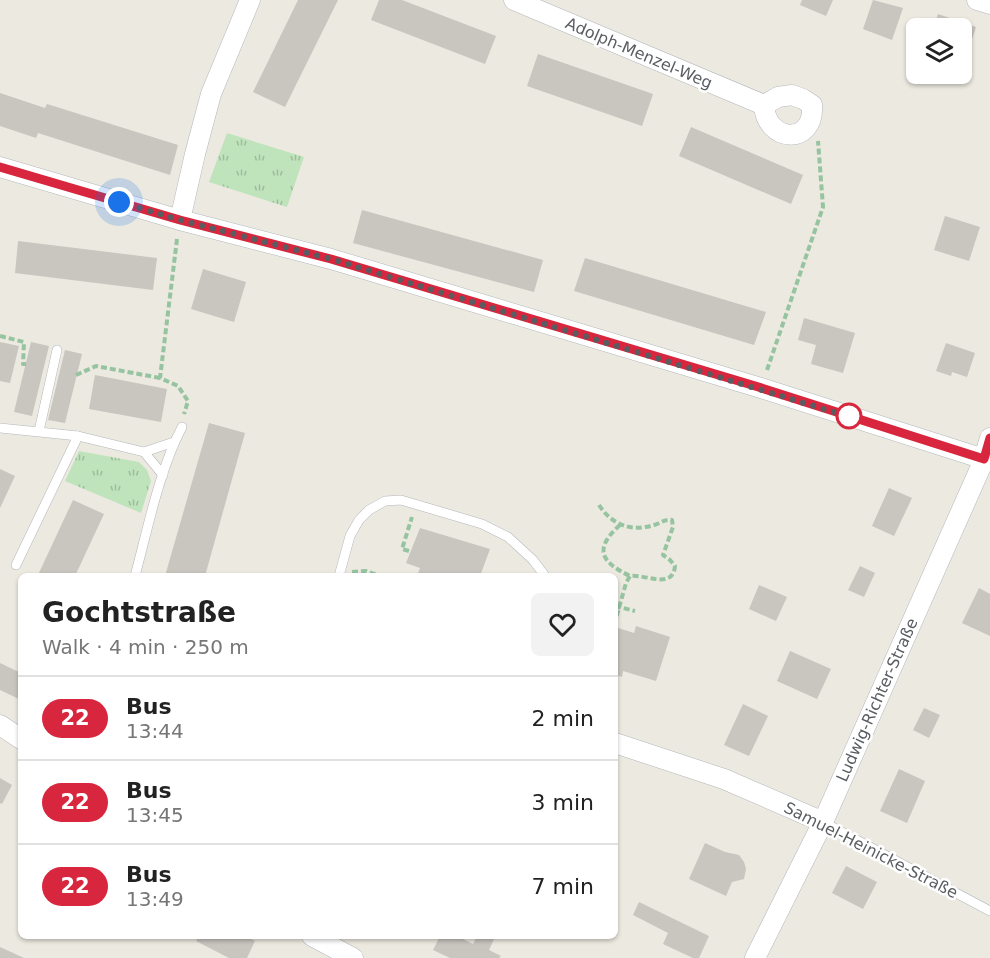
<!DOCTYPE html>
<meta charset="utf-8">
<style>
body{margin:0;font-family:"DejaVu Sans",sans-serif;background:#f2f2f2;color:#222;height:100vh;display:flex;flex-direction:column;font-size:22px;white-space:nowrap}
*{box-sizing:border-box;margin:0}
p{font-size:20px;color:#767676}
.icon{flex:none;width:33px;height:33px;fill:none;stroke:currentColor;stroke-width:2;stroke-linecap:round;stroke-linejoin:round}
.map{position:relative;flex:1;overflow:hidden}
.details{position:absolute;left:18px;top:573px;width:600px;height:366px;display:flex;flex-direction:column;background:#fff;border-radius:9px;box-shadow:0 2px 4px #0004}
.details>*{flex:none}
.badge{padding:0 12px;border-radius:20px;font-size:21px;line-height:39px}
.tools{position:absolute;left:906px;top:18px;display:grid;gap:12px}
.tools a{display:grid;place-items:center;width:66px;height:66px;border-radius:9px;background:#fff;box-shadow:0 2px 4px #0004;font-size:30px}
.you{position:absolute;width:30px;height:30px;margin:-15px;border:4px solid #fff;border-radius:50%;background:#1a73e8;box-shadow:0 0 0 9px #1a73e833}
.map>.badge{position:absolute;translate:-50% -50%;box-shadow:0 0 0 3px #fff}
.round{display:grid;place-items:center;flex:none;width:63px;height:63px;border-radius:9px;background:#f2f2f2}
.overview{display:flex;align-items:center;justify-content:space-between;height:102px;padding:0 24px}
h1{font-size:28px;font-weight:600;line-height:45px}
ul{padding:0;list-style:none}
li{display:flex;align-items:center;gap:18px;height:84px;padding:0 24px;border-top:2px solid #e0e0e0}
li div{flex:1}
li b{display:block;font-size:22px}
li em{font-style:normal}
li .badge{min-width:66px;font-weight:700;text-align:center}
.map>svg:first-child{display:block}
.grass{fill:url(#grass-tufts)}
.building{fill:#c9c5bf}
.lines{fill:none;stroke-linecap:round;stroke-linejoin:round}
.service-casing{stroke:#b3b7bb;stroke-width:10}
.minor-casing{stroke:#b3b7bb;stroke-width:21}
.path{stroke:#96c4a0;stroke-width:4;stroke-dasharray:6 3;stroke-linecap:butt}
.service{stroke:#fff;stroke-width:9}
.minor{stroke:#fff;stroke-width:20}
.line-casing{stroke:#fff;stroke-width:14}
.line{stroke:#d7263d;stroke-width:9}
.walk{stroke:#595d61;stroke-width:6;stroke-dasharray:0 10.8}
.stop-dot{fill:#fff;stroke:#d7263d;stroke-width:3}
.labels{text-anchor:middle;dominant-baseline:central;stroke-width:5;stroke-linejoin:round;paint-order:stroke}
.street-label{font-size:16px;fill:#595d61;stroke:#fff}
</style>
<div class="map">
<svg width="990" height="958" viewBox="0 0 990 958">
<defs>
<pattern id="grass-tufts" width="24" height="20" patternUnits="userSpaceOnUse" patternTransform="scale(1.5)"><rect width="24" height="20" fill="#bfe4bc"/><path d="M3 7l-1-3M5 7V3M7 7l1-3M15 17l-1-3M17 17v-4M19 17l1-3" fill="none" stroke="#9ebc9c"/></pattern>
</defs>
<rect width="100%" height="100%" fill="#ece9e0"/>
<g class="grass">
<polygon points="227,133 304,157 287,207 209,182"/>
<polygon points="79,451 139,462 147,470 151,481 141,513 65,481"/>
</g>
<g class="building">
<polygon points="298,0 338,0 285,107 253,92"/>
<polygon points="379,0 402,0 496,36 485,64 371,20"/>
<polygon points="802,0 833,0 826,16 800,5"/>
<polygon points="873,0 903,8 892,40 863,29"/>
<polygon points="938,14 976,27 964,64 962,63 962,28 933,28"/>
<polygon points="538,54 653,94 642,126 527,86"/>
<polygon points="0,93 45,108 47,104 178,145 170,175 38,133 36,138 0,126"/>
<polygon points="691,127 803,175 791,204 679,156"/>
<polygon points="362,210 543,260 534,292 353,243"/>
<polygon points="945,216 980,227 969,261 934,250"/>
<polygon points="18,241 157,258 153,290 15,273"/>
<polygon points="585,258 766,312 754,345 574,291"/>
<polygon points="203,269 246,282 234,322 191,309"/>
<polygon points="804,318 855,333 843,373 811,364 816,345 798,340"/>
<polygon points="0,342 19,346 10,383 0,381"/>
<polygon points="31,342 49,346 32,416 14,412"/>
<polygon points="946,343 975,353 967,377 952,372 951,376 936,371"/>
<polygon points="65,350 82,354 65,423 48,420"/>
<polygon points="95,375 167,389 161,422 89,409"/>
<polygon points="209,423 245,433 205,576 165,576"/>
<polygon points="0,469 15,476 0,508"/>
<polygon points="889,488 912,498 894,536 872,526"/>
<polygon points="73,500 104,514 75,576 39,576 38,575"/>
<polygon points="420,528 490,549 480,576 417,576 420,568 406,563"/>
<polygon points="860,566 875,573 864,597 848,590"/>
<polygon points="759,585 787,597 776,621 749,609"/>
<polygon points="979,588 990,594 990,636 962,623"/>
<polygon points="636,626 670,637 656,681 623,671 622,677 615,675 615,627 634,633"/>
<polygon points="790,651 831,669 817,699 777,681"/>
<polygon points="0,663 21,673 21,700 0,690"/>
<polygon points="743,704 768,716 749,756 724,745"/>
<polygon points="924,708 940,715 929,738 913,730"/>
<polygon points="899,769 925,781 907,823 880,811"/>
<polygon points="0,778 12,785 2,804 0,803"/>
<polygon points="705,843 725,852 739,855 744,862 746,869 744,879 732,882 726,896 689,879"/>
<polygon points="846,866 877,882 863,909 832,893"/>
<polygon points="639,902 709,936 699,958 693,958 663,944 668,933 633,915"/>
<polygon points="199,936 245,936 255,941 247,958 229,958 196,941"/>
<polygon points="440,936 457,936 473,944 477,936 488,936 494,939 489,950 501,956 499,958 450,958 433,950"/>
<polygon points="0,947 24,958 0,958"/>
</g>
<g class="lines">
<g class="service-casing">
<g id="service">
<polyline points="0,428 78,436 144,452 163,475"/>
<polyline points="39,431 57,350"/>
<polyline points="144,452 174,442"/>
<polyline points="16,565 78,436"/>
<path d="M 135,576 C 148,528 159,471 182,427"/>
<polyline points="339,576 350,536 359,520 369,510 385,501 401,500 482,524 508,537 533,560 545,576"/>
<polyline points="823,822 990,911"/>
</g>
</g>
<g class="minor-casing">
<g id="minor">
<polyline points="514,0 764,105"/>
<polyline points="977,0 990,4"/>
<path d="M 792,95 L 803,99 L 812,105 C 815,146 766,143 764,105 L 778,97 Z"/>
<polyline points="0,167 180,220 331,259 761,388 984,459"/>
<polyline points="180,220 195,154 211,94 250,0"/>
<polyline points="0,725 21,739"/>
<polyline points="615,743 724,779 823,822"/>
<polyline points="312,936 353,958"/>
<polyline points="755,958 823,822 983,462 990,438"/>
</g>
</g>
<g class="path">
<polyline points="177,239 160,378 178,386 188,401 184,414"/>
<polyline points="0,336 24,342 23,364 26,364"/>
<polyline points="767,370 823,207 818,141"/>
<polyline points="76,375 96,366 160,378"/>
<path d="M 599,505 C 612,525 631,532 654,525 C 661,523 664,519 672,520 L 673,527 L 663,555 L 670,560 L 675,566 C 673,590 646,574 630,576 L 626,583 L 615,622"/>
<path d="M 620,525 C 593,549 601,562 630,576"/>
<polyline points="409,551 402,549 412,517"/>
<polyline points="352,572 366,571 380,576"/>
<polyline points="615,606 635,611"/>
</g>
<use href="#service" class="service"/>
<use href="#minor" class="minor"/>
</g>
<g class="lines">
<g class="line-casing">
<polyline id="line" points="0,167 180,220 331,259 752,385 984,459 990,438"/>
</g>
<use href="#line" class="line"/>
<polyline class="walk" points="119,202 180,220 331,259 850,417 849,416"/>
</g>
<circle class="stop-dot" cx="849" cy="416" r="12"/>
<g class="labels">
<g class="street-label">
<text transform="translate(639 53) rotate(23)">Adolph-Menzel-Weg</text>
<text transform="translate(877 700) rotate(-66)">Ludwig-Richter-Straße</text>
<text transform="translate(871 850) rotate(27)">Samuel-Heinicke-Straße</text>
</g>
</g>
</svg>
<div class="tools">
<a><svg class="icon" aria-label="layers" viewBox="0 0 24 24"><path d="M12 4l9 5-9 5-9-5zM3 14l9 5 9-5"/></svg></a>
</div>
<div class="you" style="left:119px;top:202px"></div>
<section class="details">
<div class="overview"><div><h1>Gochtstraße</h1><p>Walk · 4 min · 250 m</p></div><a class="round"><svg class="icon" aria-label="heart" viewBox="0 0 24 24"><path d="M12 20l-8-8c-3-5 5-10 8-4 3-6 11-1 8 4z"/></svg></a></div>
<ul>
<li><span class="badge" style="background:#d7263d;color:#fff">22</span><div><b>Bus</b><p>13:44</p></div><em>2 min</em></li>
<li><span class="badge" style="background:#d7263d;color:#fff">22</span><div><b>Bus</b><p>13:45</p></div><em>3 min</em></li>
<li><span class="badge" style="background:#d7263d;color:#fff">22</span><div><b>Bus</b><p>13:49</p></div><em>7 min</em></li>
</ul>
</section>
</div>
